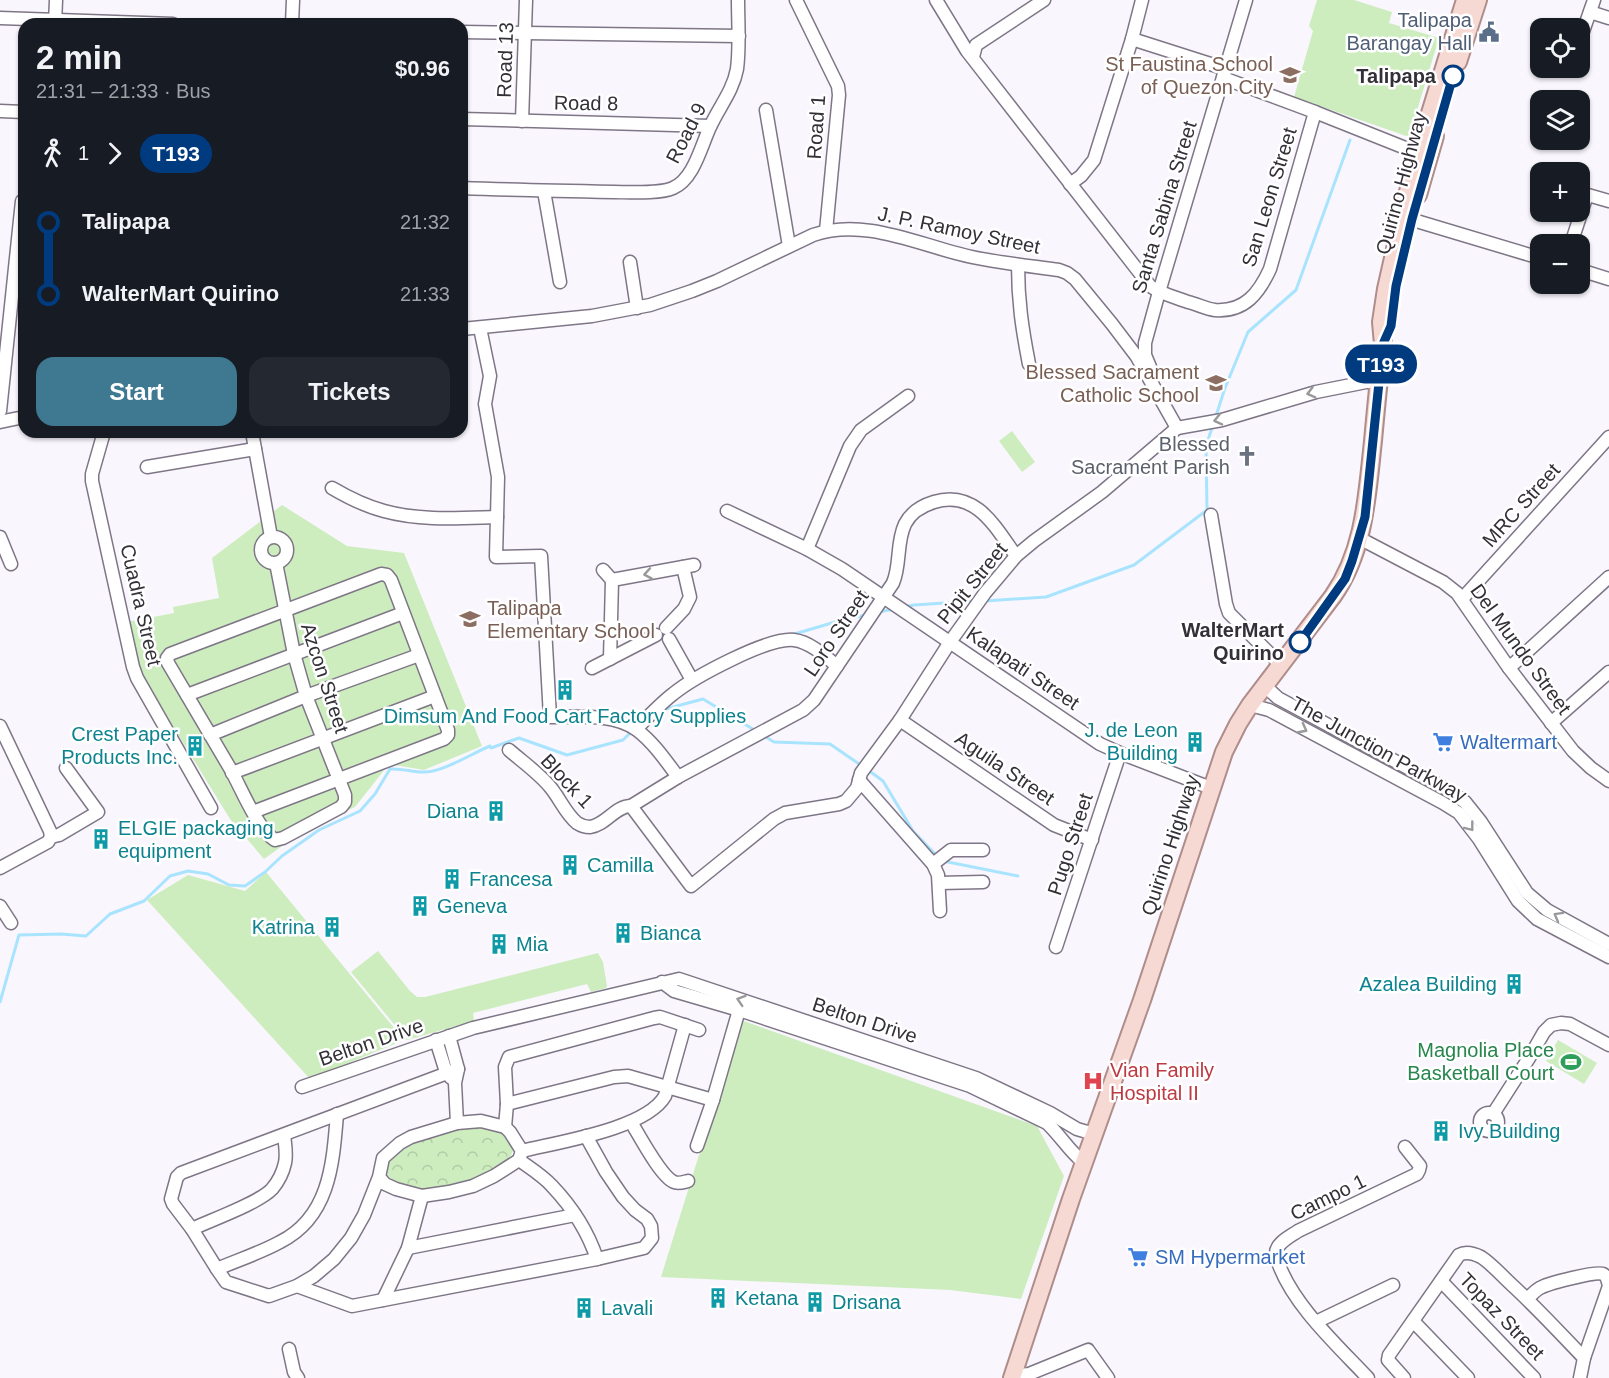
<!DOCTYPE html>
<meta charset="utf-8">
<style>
body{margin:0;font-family:Arial,sans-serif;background:#242831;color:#f1f3f6;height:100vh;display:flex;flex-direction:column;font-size:22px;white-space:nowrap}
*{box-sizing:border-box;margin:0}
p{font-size:20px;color:#9ea1a6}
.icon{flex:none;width:33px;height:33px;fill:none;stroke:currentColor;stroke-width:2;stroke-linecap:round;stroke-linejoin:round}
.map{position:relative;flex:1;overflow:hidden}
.details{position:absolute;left:18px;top:18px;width:450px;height:420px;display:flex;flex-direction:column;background:#171b24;border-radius:18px;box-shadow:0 2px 4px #0004}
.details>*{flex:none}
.badge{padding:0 12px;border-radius:20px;font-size:21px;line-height:39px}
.tools{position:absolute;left:1530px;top:18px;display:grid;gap:12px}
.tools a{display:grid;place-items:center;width:60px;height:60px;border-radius:12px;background:#171b24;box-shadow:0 2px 4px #0004;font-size:30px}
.map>.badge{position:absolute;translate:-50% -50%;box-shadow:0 0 0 3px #fff}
.legs{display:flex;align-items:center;gap:9px;height:66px;padding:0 18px;font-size:20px}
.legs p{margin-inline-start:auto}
.head{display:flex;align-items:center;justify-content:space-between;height:102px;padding:0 18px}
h1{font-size:33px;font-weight:800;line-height:45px}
.action{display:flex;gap:12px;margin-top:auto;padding:12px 18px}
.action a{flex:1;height:69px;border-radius:18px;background:#3e7991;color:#fff;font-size:24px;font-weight:800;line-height:69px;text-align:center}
.action a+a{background:#242831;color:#f1f3f6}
ul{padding:0 18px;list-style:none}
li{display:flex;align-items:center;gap:21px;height:72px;font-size:22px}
li i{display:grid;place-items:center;width:9px;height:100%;margin:0 8px;background:currentColor}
li i::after{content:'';width:15px;height:15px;margin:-8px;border:4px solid;border-radius:50%;background:#171b24}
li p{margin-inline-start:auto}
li:first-child i{background:linear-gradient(#0000 50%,currentColor 0)}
li:last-child i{background:linear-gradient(currentColor 50%,#0000 0)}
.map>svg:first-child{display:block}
.grass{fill:#cdedbf}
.park{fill:url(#park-crowns)}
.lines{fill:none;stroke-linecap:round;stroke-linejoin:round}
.stream{stroke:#a9e4fe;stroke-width:3}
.minor-casing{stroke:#7e7686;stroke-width:15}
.major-casing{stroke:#ae8d8a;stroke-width:20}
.minor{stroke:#fff;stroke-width:12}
.major{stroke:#f7d9d4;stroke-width:16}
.oneway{stroke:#99989b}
.line-1-casing{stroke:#fff;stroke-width:14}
.line-1{stroke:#003b80;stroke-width:9}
.stop-1-dot{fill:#fff;stroke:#003b80;stroke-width:3}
.labels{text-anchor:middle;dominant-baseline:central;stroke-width:5;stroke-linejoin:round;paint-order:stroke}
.service-label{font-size:20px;fill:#4e5e75;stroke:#fff;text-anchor:end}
.street-label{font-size:20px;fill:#333037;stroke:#fff}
.education-label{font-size:20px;fill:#785e54;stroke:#fff;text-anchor:end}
.stop-label{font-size:20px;font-weight:bold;fill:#333037;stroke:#fff;text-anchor:end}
.worship-label{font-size:20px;fill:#5b616d;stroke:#fff;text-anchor:end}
.culture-label{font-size:20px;fill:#0d838f;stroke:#fff;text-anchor:start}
.shop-label{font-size:20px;fill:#366cbe;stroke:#fff;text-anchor:start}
.leisure-label{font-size:20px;fill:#27864d;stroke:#fff;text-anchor:end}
.health-label{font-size:20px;fill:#be3a42;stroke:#fff;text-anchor:start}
</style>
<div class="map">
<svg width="1609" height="1378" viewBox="0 0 1609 1378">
<defs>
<pattern id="park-crowns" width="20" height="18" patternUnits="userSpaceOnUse" patternTransform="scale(1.5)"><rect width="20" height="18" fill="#cdedbf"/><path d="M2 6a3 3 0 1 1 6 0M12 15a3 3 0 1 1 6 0" fill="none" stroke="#b0cca5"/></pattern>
</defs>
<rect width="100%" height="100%" fill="#faf6fe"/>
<g class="grass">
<polygon points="1317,0 1354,0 1392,12 1389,23 1439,38 1409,137 1294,97 1313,31 1309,26"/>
<polygon points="1012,431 1035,462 1022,472 999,441"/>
<polygon points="282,505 347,546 404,553 482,746 424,770 389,764 355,807 310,826 264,859 230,819 139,671 127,622 174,613 173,607 219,598 212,558"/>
<polygon points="266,872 404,1040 310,1079 147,900 188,875 245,891"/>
<polygon points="378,951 410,991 417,997 425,997 598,953 603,962 607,986 606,988 591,992 587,984 473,1013 474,1021 407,1040 351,972"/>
<polygon points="741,1020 1037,1126 1064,1176 1021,1299 950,1290 661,1277"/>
<polygon points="1558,1040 1597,1063 1584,1084 1546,1061"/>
</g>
<path class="park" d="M 458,1128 C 471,1128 498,1126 507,1136 C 509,1138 510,1141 511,1144 C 513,1148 514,1148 512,1153 C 502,1179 433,1194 408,1188 C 399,1186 392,1180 386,1173 L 386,1163 L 404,1147 L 412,1143 Z"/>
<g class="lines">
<g class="stream">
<polyline points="1215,419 1225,388 1248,332 1296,290 1350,140"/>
<polyline points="985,601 1046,597 1134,565 1207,510 1206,446 1213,425"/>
<polyline points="904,607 914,605 975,601"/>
<polyline points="878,612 895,609"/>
<polyline points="791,635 842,620 866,615"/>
<polyline points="662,710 703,699 756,731"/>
<polyline points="764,736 774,742 830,744 862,766"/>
<polyline points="491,748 519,738 567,755 623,740 632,731"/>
<polyline points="868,770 883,781 913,831 938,857"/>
<polyline points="943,861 1018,876"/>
<path d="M 0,1002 L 19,935 L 61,934 L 86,936 L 110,914 L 144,901 L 170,876 L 188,871 L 208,874 L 229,885 L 245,886 L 265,872 L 282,856 L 319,830 L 360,811 L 375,794 L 390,769 C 401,768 412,772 423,772 C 441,773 473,753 490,746"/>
</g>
<g class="minor-casing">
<g id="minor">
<polyline points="796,0 838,86 839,95 826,231"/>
<path d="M 936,0 L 967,51 L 1150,286 C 1161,294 1175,297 1188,302 C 1197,304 1206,309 1215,310 C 1245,312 1259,293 1270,269 L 1315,112"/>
<polyline points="1590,12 1609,18"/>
<polyline points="0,18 173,24"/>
<polyline points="55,24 56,0"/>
<polyline points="292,24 293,0"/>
<polyline points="462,32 739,36"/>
<polyline points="1132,39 1226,69"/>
<polyline points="1580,40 1594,0"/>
<polyline points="973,57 976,45 1044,0"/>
<polyline points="1223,78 1315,112 1423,155"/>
<polyline points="766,110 789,246"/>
<polyline points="0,111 24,112"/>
<polyline points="462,119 710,126"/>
<polyline points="522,121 526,0"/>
<polyline points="1070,184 1081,176 1094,160 1132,39 1142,0"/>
<path d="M 462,188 C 513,190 563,191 614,192 C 627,192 661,194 673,188 C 694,179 701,146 710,127 C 719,107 733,91 737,69 C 740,46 738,23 738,0"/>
<polyline points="544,191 560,282"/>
<polyline points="1581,193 1609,201"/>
<polyline points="1403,217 1540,258"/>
<polyline points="1571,244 1587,195"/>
<polyline points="630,262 637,308"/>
<path d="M 1018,265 C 1018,301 1022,328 1029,364"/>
<polyline points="1580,270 1609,279"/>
<path d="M 480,328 L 490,376 L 485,404 L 498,477 L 496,557 L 541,556 L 550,717 C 577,717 614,713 637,730 C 654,743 666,761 678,777"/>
<path d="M 462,329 L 592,316 L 650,305 L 692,291 L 717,281 L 813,235 C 866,217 920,246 972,257 C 1000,263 1030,266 1059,270 L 1067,273 L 1075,279 L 1112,324 L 1137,357 L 1177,428"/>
<polyline points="1150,367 1145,355 1145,343 1159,292 1246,0"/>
<polyline points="0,411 22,201"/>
<polyline points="0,422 24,417"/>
<polyline points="1177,428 1222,420 1316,392 1366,382 1378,382"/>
<polyline points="104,432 92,474 92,481 133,667 137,678 211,808"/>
<polyline points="252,432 271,537"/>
<polyline points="147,467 255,449"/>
<path d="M 332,488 C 349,498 365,506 384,511 C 420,521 460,518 497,517"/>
<polyline points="727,511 807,549 842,569 1100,744 1120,753 1211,788"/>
<polyline points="1211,515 1226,604 1229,613 1281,665"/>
<circle cx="274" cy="550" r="13"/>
<polyline points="0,537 11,564"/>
<polyline points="1359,538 1443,582 1457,593 1509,668 1573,751 1591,768 1609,781"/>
<polyline points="807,549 850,446 861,430 908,396"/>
<polyline points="603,570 612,580 610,659"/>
<polyline points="612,580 694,565"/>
<polyline points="1462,599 1609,437"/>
<polyline points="666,628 684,609 690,597 683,567"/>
<polyline points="669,639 692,680"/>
<polyline points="592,668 656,635"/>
<polyline points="1509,668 1609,577"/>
<polyline points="1265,686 1278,698 1445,788 1465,802 1481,822 1527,893 1547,910 1609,944"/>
<polyline points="187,695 403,613"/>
<polyline points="1250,705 1269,710 1443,803 1459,813 1479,839 1518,901 1537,919 1609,957"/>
<polyline points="900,720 1054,825 1092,840"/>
<polyline points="1551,723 1609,672"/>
<polyline points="0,726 50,831 51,837"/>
<path d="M 636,729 C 648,717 660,704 673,694 C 694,677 768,637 794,640 C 810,642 825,656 837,666"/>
<polyline points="210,735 306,696 419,655"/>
<path d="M 509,750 C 524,763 540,774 551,788 C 560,799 566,814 577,823 C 580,825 586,827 590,827 C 606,825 615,806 631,806 L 678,777 L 803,710 L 814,700 L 893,583 C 901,564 896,543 905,524 C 911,512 921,506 934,502 C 976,489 996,528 1016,556"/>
<polyline points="232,773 435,696"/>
<polyline points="859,780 933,864 938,875 940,911"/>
<polyline points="631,806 691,886 774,819 785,813 839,804 846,801 857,788 861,773 900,720 950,642 985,593 1016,556 1034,541 1102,492 1177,428"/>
<path d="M 253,812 L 444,739 L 448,735 L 448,730 L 391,580 L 387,575 L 381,574 L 170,654 L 167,658 L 168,663 C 189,698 210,734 231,770 C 242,790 257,828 275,840 L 283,838 L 341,807 L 345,802 L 345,795 L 306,696 L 294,654 L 276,563"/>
<polyline points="933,864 951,850 983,850"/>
<polyline points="0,868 48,842 51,837 59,835 98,812 66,768"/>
<polyline points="939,883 983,882"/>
<polyline points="0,906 11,923"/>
<polyline points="1056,947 1120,753"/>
<path d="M 662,982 L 674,991 L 739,1010 L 970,1086 L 1047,1123 C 1060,1135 1069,1151 1083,1162"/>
<polyline points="449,1036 458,1069 455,1083 457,1123"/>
<polyline points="436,1040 446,1072 451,1078"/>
<polyline points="302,1087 473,1028 679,979 976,1078 1050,1113 1077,1129 1094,1134"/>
<polyline points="507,1104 614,1077 628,1076 713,1100"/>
<circle cx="1489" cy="1122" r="9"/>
<polyline points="1493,1114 1529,1058 1544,1032 1551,1025 1561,1023 1570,1024 1609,1045"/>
<path d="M 631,1122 C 639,1135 661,1177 674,1182 C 678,1184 684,1182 688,1181"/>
<polyline points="505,1127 507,1104 505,1067 509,1057 654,1018 660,1017 699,1030"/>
<polyline points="697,1146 713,1100 739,1010"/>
<path d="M 522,1151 C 558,1142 646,1129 665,1096 L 685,1025"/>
<path d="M 519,1160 C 530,1168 543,1176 552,1186 C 572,1207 588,1232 597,1259"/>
<polyline points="379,1177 385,1184 396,1189 422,1196 449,1192 473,1186 494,1176 519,1160 522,1151 510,1132 505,1127 481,1121 457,1123 411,1137 400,1143 383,1158 379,1177 364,1215 351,1238 334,1259 314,1276 297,1286 269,1296 226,1282 217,1269 192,1229 173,1204 171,1199 177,1177 181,1173 458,1069"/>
<path d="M 192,1229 C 211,1220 259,1203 272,1189 C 278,1182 283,1172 285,1163 C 287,1154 285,1144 284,1135"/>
<polyline points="408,1248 575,1215"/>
<path d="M 217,1269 C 238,1260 260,1253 280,1242 C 330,1217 333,1163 337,1114"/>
<polyline points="1441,1281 1534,1378"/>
<polyline points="297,1286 352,1306 597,1259 644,1248 652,1238 651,1226 647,1219 635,1210 623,1197 606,1172 586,1136"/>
<path d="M 1527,1299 C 1532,1295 1536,1289 1542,1287 C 1550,1283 1596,1271 1603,1274 C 1607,1276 1608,1282 1609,1286 L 1584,1358"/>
<polyline points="383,1300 408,1248 422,1196"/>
<polyline points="1413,1321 1468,1378"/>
<polyline points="1316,1322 1393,1285"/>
<polyline points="289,1349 294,1372 298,1378"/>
<polyline points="1014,1373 1021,1375 1029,1374 1088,1350 1108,1378"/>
<path d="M 1368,1378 C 1338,1346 1292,1304 1278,1262 C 1278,1261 1276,1254 1276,1253 C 1276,1243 1291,1236 1298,1231 L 1417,1174 L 1419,1170 L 1420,1166 L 1405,1147"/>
<path d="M 1404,1378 L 1388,1360 L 1389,1355 L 1459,1255 C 1466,1251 1473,1253 1481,1257 C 1492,1264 1502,1276 1512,1285 C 1537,1308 1560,1333 1584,1358 L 1580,1378"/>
</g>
</g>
<g class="major-casing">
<g id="major">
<polyline points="1458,62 1478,0"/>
<polyline points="1418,195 1435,136"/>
<path d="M 1012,1378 L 1071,1199 L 1142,1000 L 1224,752 L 1238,724 L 1250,705 L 1333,596 C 1365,550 1367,495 1373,441 C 1376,408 1379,376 1383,344 L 1381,322 L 1386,289 L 1414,165 L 1465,0"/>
</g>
</g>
<use href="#minor" class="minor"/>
<use href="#major" class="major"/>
</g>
<defs><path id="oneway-chevron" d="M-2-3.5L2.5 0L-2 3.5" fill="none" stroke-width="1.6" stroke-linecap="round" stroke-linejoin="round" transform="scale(1.5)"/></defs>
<g class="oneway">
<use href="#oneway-chevron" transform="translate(1311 393) rotate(165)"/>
<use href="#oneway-chevron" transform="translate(1218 420) rotate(167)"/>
<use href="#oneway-chevron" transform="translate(648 574) rotate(170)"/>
<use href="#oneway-chevron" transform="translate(1303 729) rotate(28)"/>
<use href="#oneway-chevron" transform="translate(1470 827) rotate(52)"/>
<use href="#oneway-chevron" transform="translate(1558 916) rotate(-151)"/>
<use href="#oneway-chevron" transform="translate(741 1000) rotate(-162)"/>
</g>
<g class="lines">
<g class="line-1-casing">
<polyline id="line-1" points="1300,642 1345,579 1352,561 1365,517 1383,344 1391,326 1396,286 1412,219 1453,76"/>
</g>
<use href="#line-1" class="line-1"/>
</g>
<defs>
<g id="civic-bare" transform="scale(1.62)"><path d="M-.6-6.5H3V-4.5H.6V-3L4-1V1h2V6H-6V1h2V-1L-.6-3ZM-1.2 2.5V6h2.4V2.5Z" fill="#5c6f8a" stroke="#fff" stroke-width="2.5" paint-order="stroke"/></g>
<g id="school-bare" transform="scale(1.62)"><path d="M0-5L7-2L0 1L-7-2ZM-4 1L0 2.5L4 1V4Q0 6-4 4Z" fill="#8d6e63" stroke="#fff" stroke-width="2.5" paint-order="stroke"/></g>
<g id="church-bare" transform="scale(1.62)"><path d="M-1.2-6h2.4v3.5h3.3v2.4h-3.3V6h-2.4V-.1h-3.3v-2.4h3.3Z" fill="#6b7280" stroke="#fff" stroke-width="2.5" paint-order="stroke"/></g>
<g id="building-bare" transform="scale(1.62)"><path d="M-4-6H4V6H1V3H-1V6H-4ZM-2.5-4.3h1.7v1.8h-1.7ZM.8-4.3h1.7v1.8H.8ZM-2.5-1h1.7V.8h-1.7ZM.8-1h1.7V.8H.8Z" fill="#0f9aa8" stroke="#fff" stroke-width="2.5" paint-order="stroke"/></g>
<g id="supermarket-bare" transform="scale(1.62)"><path d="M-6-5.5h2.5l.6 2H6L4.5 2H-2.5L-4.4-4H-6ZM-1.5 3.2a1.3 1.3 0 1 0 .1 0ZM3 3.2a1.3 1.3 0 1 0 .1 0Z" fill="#3f7fe0" stroke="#fff" stroke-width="2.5" paint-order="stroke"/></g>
<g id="stadium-bare" transform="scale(1.62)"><path d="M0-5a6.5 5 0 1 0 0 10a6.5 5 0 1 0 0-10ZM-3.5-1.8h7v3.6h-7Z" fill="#2e9e5b" stroke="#fff" stroke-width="2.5" paint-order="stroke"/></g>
<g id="hospital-bare" transform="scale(1.62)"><path d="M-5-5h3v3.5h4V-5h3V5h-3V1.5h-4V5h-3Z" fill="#e0444e" stroke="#fff" stroke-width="2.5" paint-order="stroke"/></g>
</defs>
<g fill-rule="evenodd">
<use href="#civic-bare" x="1489" y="32"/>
<use href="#school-bare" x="1290" y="75"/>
<use href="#school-bare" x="1216" y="383"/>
<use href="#church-bare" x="1247" y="456"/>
<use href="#school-bare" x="470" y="619"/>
<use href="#building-bare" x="565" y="690"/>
<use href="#building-bare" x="1195" y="742"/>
<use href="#supermarket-bare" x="1443" y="742"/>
<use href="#building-bare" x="195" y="746"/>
<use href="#building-bare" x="496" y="811"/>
<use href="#building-bare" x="101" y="839"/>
<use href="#building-bare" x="570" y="865"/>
<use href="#building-bare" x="452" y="879"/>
<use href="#building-bare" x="420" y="906"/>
<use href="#building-bare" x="332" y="927"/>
<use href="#building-bare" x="623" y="933"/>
<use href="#building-bare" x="499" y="944"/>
<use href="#building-bare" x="1514" y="984"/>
<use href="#stadium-bare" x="1571" y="1062"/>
<use href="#hospital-bare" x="1093" y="1081"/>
<use href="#building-bare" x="1441" y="1131"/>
<use href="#supermarket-bare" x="1138" y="1257"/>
<use href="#building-bare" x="718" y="1298"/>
<use href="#building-bare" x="815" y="1302"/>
<use href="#building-bare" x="584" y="1308"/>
</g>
<g class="stop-1-dot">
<circle cx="1453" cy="76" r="10"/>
<circle cx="1300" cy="642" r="10"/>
</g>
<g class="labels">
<g class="service-label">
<text x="1472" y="20">Talipapa<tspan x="1472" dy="23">Barangay Hall</tspan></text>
</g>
<g class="street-label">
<text transform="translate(505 60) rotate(-88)">Road 13</text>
<text transform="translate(586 103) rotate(1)">Road 8</text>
<text transform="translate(816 127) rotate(-86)">Road 1</text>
<text transform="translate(686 133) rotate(-63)">Road 9</text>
<text transform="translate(1401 183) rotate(-75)">Quirino Highway</text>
<text transform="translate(1269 197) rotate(-73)">San Leon Street</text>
<text transform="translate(1164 207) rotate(-73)">Santa Sabina Street</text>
<text transform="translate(959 230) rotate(12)">J. P. Ramoy Street</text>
<text transform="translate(1521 505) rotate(-48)">MRC Street</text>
<text transform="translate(972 583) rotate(-51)">Pipit Street</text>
<text transform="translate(141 605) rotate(77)">Cuadra Street</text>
<text transform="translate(836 633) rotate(-56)">Loro Street</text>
<text transform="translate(1521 649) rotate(54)">Del Mundo Street</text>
<text transform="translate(1023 668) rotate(34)">Kalapati Street</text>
<text transform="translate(325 678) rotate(72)">Azcon Street</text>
<text transform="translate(1379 749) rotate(29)">The Junction Parkway</text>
<text transform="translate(1005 768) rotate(34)">Aguila Street</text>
<text transform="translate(567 781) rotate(47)">Block 1</text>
<text transform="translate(1070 844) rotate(-72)">Pugo Street</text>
<text transform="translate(1170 845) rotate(-72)">Quirino Highway</text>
<text transform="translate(865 1020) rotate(18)">Belton Drive</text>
<text transform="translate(371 1042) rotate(-19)">Belton Drive</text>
<text transform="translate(1328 1197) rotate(-26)">Campo 1</text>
<text transform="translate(1502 1316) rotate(46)">Topaz Street</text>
</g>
<g class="education-label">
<text x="1273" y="64">St Faustina School<tspan x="1273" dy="23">of Quezon City</tspan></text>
<text x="1199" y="372">Blessed Sacrament<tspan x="1199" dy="23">Catholic School</tspan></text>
<text x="487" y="608" text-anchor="start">Talipapa<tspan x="487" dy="23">Elementary School</tspan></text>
</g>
<g class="stop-label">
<text x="1436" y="76">Talipapa</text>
<text x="1284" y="630">WalterMart<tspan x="1284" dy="23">Quirino</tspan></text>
</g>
<g class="worship-label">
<text x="1230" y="444">Blessed<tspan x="1230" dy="23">Sacrament Parish</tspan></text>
</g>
<g class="culture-label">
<text x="565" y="716" text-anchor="middle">Dimsum And Food Cart Factory Supplies</text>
<text x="1178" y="730" text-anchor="end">J. de Leon<tspan x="1178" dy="23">Building</tspan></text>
<text x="178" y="734" text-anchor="end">Crest Paper<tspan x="178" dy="23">Products Inc.</tspan></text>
<text x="479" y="811" text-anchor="end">Diana</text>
<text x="118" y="828">ELGIE packaging<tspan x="118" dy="23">equipment</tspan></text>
<text x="587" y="865">Camilla</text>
<text x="469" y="879">Francesa</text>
<text x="437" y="906">Geneva</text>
<text x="315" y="927" text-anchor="end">Katrina</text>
<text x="640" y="933">Bianca</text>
<text x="516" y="944">Mia</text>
<text x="1497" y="984" text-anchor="end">Azalea Building</text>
<text x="1458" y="1131">Ivy Building</text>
<text x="735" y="1298">Ketana</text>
<text x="832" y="1302">Drisana</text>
<text x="601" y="1308">Lavali</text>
</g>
<g class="shop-label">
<text x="1460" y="742">Waltermart</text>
<text x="1155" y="1257">SM Hypermarket</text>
</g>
<g class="leisure-label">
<text x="1554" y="1050">Magnolia Place<tspan x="1554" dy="23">Basketball Court</tspan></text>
</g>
<g class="health-label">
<text x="1110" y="1070">Vian Family<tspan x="1110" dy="23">Hospital II</tspan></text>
</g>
</g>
</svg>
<div class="tools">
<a><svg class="icon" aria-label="locate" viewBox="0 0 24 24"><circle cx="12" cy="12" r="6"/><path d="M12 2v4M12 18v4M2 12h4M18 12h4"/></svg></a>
<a><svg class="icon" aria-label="layers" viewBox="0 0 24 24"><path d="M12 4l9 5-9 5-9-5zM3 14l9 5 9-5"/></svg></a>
<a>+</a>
<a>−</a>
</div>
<b class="badge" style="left:1381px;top:364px;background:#003b80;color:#fff">T193</b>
<section class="details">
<div class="head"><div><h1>2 min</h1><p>21:31 – 21:33 · Bus</p></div><b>$0.96</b></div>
<div class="legs"><svg class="icon" aria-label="walk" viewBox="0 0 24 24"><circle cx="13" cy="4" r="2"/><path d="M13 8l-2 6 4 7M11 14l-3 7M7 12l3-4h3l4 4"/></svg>1<svg class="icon" aria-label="forward" viewBox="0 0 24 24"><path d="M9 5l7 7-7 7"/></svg><b class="badge" style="background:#003b80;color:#fff">T193</b></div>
<ul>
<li><i style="color:#003b80"></i><b>Talipapa</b><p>21:32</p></li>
<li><i style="color:#003b80"></i><b>WalterMart Quirino</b><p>21:33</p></li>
</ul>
<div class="action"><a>Start</a><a>Tickets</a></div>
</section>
</div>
